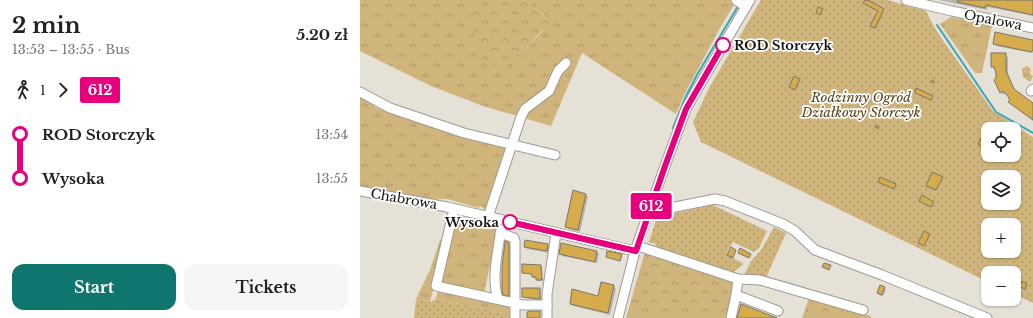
<!DOCTYPE html>
<meta charset="utf-8">
<style>
body{margin:0;font-family:"Libre Baskerville",serif;background:#f6f6f6;color:#222;height:100vh;display:flex;flex-direction:column;font-size:15px;white-space:nowrap}
*{box-sizing:border-box;margin:0}
p{font-size:13px;color:#767676}
.icon{flex:none;width:22px;height:22px;fill:none;stroke:currentColor;stroke-width:2;stroke-linecap:round;stroke-linejoin:round}
.map{position:relative;flex:1;overflow:hidden}
.panel{display:flex;flex-direction:column;background:#fff;width:360px}
.panel>*{flex:none}
.badge{padding:0 8px;border-radius:3px;font-size:14px;line-height:26px}
.tools{position:absolute;left:621px;top:122px;display:grid;gap:8px}
.tools a{display:grid;place-items:center;width:40px;height:40px;border-radius:8px;background:#fff;box-shadow:0 1px 3px #0004;font-size:20px}
.map>.badge{position:absolute;translate:-50% -50%;box-shadow:0 0 0 2px #fff}
.legs{display:flex;align-items:center;gap:6px;height:44px;padding:0 12px;font-size:13px}
.legs p{margin-inline-start:auto}
.summary{display:flex;align-items:center;justify-content:space-between;height:68px;padding:0 12px}
h1{font-size:22px;font-weight:700;line-height:30px}
.cta{display:flex;gap:8px;margin-top:auto;padding:8px 12px}
.cta a{flex:1;height:46px;border-radius:12px;background:#0f766e;color:#fff;font-size:16px;font-weight:700;line-height:46px;text-align:center}
.cta a+a{background:#f6f6f6;color:#222}
ul{padding:0 12px;list-style:none}
li{display:flex;align-items:center;gap:14px;height:44px;font-size:15px}
li i{display:grid;place-items:center;width:6px;height:100%;margin:0 5px;background:currentColor}
li i::after{content:'';width:10px;height:10px;margin:-5px;border:3px solid;border-radius:50%;background:#fff}
li p{margin-inline-start:auto}
li:first-child i{background:linear-gradient(#0000 50%,currentColor 0)}
li:last-child i{background:linear-gradient(currentColor 50%,#0000 0)}
main{display:flex;flex:1;min-height:0}
.map>svg:first-child{display:block}
.grass{fill:url(#grass-tufts)}
.forest{fill:url(#forest-crowns)}
.garden{fill:url(#garden-dots);fill-rule:evenodd}
.shadow{fill:#0003}
.lines{fill:none;stroke-linecap:round;stroke-linejoin:round}
.stream{stroke:#3ba6b9;stroke-width:2}
.building{fill:#d6ab4b;stroke:#79756c}
.minor-casing{stroke:#9f9a91;stroke-width:11}
.minor{stroke:#fff;stroke-width:9}
.line-1-casing{stroke:#fff;stroke-width:9}
.line-1{stroke:#e6007e;stroke-width:6}
.stop-1-dot{fill:#fff;stroke:#e6007e;stroke-width:2}
.labels{text-anchor:middle;dominant-baseline:central;stroke-width:3.5;stroke-linejoin:round;paint-order:stroke}
.street-label{font-size:13px;fill:#141310;stroke:#fff}
.stop-label{font-size:13px;font-weight:bold;fill:#141310;stroke:#fff;text-anchor:start}
.park-label{font-size:13px;font-style:italic;fill:#503f16;stroke:#fff}
</style>
<main>
<section class="panel">
<div class="summary"><div><h1>2 min</h1><p>13:53 – 13:55 · Bus</p></div><b>5.20 zł</b></div>
<div class="legs"><svg class="icon" aria-label="walk" viewBox="0 0 24 24"><circle cx="13" cy="4" r="2"/><path d="M13 8l-2 6 4 7M11 14l-3 7M7 12l3-4h3l4 4"/></svg>1<svg class="icon" aria-label="forward" viewBox="0 0 24 24"><path d="M9 5l7 7-7 7"/></svg><b class="badge" style="background:#e6007e;color:#fff">612</b></div>
<ul>
<li><i style="color:#e6007e"></i><b>ROD Storczyk</b><p>13:54</p></li>
<li><i style="color:#e6007e"></i><b>Wysoka</b><p>13:55</p></li>
</ul>
<div class="cta"><a>Start</a><a>Tickets</a></div>
</section>
<div class="map">
<svg width="673" height="318" viewBox="0 0 673 318">
<defs>
<pattern id="grass-tufts" width="24" height="20" patternUnits="userSpaceOnUse"><rect width="24" height="20" fill="#cfb47c"/><path d="M3 7l-1-3M5 7V3M7 7l1-3M15 17l-1-3M17 17v-4M19 17l1-3" fill="none" stroke="#b19a6a"/></pattern>
<pattern id="forest-crowns" width="20" height="18" patternUnits="userSpaceOnUse"><rect width="20" height="18" fill="#cfb47c"/><path d="M2 6a3 3 0 1 1 6 0M12 15a3 3 0 1 1 6 0" fill="none" stroke="#b19a6a"/></pattern>
<pattern id="garden-dots" width="8" height="8" patternUnits="userSpaceOnUse"><rect width="8" height="8" fill="#cfb47c"/><path d="M2 2h.1M6 6h.1" fill="none" stroke="#b19a6a" stroke-width="1.8" stroke-linecap="round"/></pattern>
</defs>
<rect width="100%" height="100%" fill="#e6e1d7"/>
<g class="grass">
<polygon points="0,0 112,0 161,55 183,30 188,33 187,17 163,0 370,0 375,3 360,28 325,93 316,114 222,53 191,126 123,106 71,86 0,51"/>
<polygon points="591,17 632,25 622,73 615,73 580,24"/>
<polygon points="667,66 671,69 670,74 673,76 670,82 663,77 662,69"/>
<polygon points="0,97 17,108 89,133 147,148 126,210 120,206 119,208 87,199 74,199 0,186"/>
<polygon points="94,217 138,227 124,294 78,284"/>
<polygon points="86,237 70,302 56,299 70,270 80,240"/>
<polygon points="78,289 150,304 152,315 76,299"/>
</g>
<g class="forest">
<polygon points="112,0 163,0 187,17 190,25 189,34 182,30 161,55 144,68 127,65 119,54 114,32"/>
<polygon points="288,253 371,280 373,286 368,318 266,318 284,255"/>
<polygon points="449,298 511,316 510,318 442,318"/>
</g>
<g class="garden">
<path d="M 401,0 L 527,0 L 566,11 L 574,27 L 584,42 L 633,111 L 673,137 L 673,303 L 654,294 L 654,273 L 628,273 L 628,282 L 341,142 L 333,122 L 349,88 ZM 628,129 L 654,129 L 654,155 L 628,155 ZM 628,177 L 654,177 L 654,203 L 628,203 ZM 628,225 L 654,225 L 654,251 L 628,251 Z"/>
<polygon points="353,205 407,231 399,248 394,252 373,242 366,254 384,264 372,273 295,247 296,244 289,242 297,217"/>
<polygon points="414,227 426,233 406,278 384,275 391,261 401,250"/>
<polygon points="56,299 70,302 76,299 152,315 152,318 54,318"/>
</g>
<g class="shadow">
<polygon points="506,0 524,10 516,28 512,26 519,11"/>
<polygon points="579,0 673,0 673,16 628,7 627,10"/>
<polygon points="673,41 673,53 636,46 634,43"/>
<polygon points="632,54 645,54 648,57 648,74 656,92 673,104 673,121 649,102 651,100 646,94 643,95 641,92 636,70 632,67"/>
<polygon points="571,79 575,81 574,84 570,82"/>
<polygon points="516,124 520,127 518,130 514,127"/>
<polygon points="225,194 228,197 220,232 208,229 206,226"/>
<polygon points="148,243 151,246 150,297 144,294"/>
<polygon points="202,244 237,252 239,254 237,263 202,256 200,254"/>
<polygon points="188,245 190,247 189,253 167,249 165,246"/>
<polygon points="261,255 262,256 261,261 247,257"/>
<polygon points="181,266 182,267 183,281 178,281 177,278 174,278 173,275 163,273"/>
<polygon points="242,283 254,286 256,289 250,315 214,306 211,304 239,297"/>
<polygon points="524,288 526,290 523,296 519,295 518,293"/>
<polygon points="163,289 180,289 181,290 181,300 164,298 163,297"/>
</g>
<g class="lines">
<g class="stream">
<polyline points="577,25 636,112 673,133"/>
<polyline points="313,128 326,96 338,73 377,8"/>
</g>
</g>
<g class="building">
<polygon points="505,0 508,0 524,9 515,28 510,26 518,11 503,3"/>
<polygon points="598,0 673,0 673,15 626,5 625,8 597,2"/>
<polygon points="458,7 463,9 460,15 456,13"/>
<polygon points="635,32 673,40 673,50 671,52 633,44"/>
<polygon points="631,53 646,53 646,71 654,89 673,103 673,120 648,102 650,100 647,95 643,91 640,93 634,80 636,78 636,73 634,67 631,67"/>
<polygon points="434,76 440,79 435,90 429,87"/>
<polygon points="556,88 573,96 571,100 555,93"/>
<polygon points="628,123 628,150 618,144"/>
<polygon points="572,172 583,177 576,190 566,186"/>
<polygon points="520,177 536,184 534,189 518,182"/>
<polygon points="213,190 226,194 218,230 205,227"/>
<polygon points="562,195 574,202 571,207 559,201"/>
<polygon points="564,231 570,234 564,246 558,243"/>
<polygon points="165,240 188,244 187,251 164,247"/>
<polygon points="145,241 149,243 149,296 143,295 142,289 142,268"/>
<polygon points="201,243 237,251 235,262 199,254"/>
<polygon points="371,247 376,250 373,258 367,255"/>
<polygon points="380,248 391,254 389,258 378,253"/>
<polygon points="247,251 262,254 260,261 246,257"/>
<polygon points="464,263 471,265 469,270 462,267"/>
<polygon points="162,264 181,265 182,280 176,280 176,277 172,277 172,274 162,273"/>
<polygon points="662,281 667,284 665,289 660,287"/>
<polygon points="241,282 254,285 248,313 210,304 212,289 238,296"/>
<polygon points="520,285 525,287 522,295 517,293"/>
<polygon points="162,288 180,288 180,299 162,297"/>
<polygon points="381,304 417,318 377,318"/>
<polygon points="171,311 180,311 180,318 167,318 167,312"/>
</g>
<g class="lines">
<g class="minor-casing">
<g id="minor">
<polyline points="376,0 386,7"/>
<polyline points="546,0 592,11 673,28"/>
<polyline points="671,91 673,89"/>
<polyline points="0,92 30,108 104,133 195,155"/>
<polyline points="0,191 87,207 275,251"/>
<polyline points="94,209 76,286 163,305 187,305"/>
<polyline points="290,209 300,210 355,199 365,201 423,224 435,231 455,250 522,275 627,318"/>
<polyline points="128,217 161,117 165,109 189,91 198,71 206,63"/>
<polyline points="140,233 154,238 155,241 155,318"/>
<polyline points="278,246 378,279 400,280 503,310"/>
<polyline points="376,295 418,311"/>
<path d="M 138,299 C 131,278 138,251 141,229"/>
<polyline points="187,318 187,294 196,233"/>
<polyline points="258,318 275,251 305,166 326,109 342,81 390,0"/>
<polyline points="371,318 376,295 378,279"/>
</g>
</g>
<use href="#minor" class="minor"/>
</g>
<g class="lines">
<g class="line-1-casing">
<polyline id="line-1" points="150,222 276,251 305,166 326,109 363,45"/>
</g>
<use href="#line-1" class="line-1"/>
</g>
<g class="stop-1-dot">
<circle cx="363" cy="45" r="7"/>
<circle cx="150" cy="222" r="7"/>
</g>
<g class="labels">
<g class="street-label">
<text transform="translate(633 20) rotate(11)">Opalowa</text>
<text transform="translate(44 199) rotate(10)">Chabrowa</text>
</g>
<g class="stop-label">
<text x="374" y="45">ROD Storczyk</text>
<text x="139" y="222" text-anchor="end">Wysoka</text>
</g>
<g class="park-label">
<text x="501" y="97">Rodzinny Ogród<tspan x="501" dy="15">Działkowy Storczyk</tspan></text>
</g>
</g>
</svg>
<div class="tools">
<a><svg class="icon" aria-label="locate" viewBox="0 0 24 24"><circle cx="12" cy="12" r="6"/><path d="M12 2v4M12 18v4M2 12h4M18 12h4"/></svg></a>
<a><svg class="icon" aria-label="layers" viewBox="0 0 24 24"><path d="M12 4l9 5-9 5-9-5zM3 14l9 5 9-5"/></svg></a>
<a>+</a>
<a>−</a>
</div>
<b class="badge" style="left:291px;top:206px;background:#e6007e;color:#fff">612</b>
</div>
</main>
